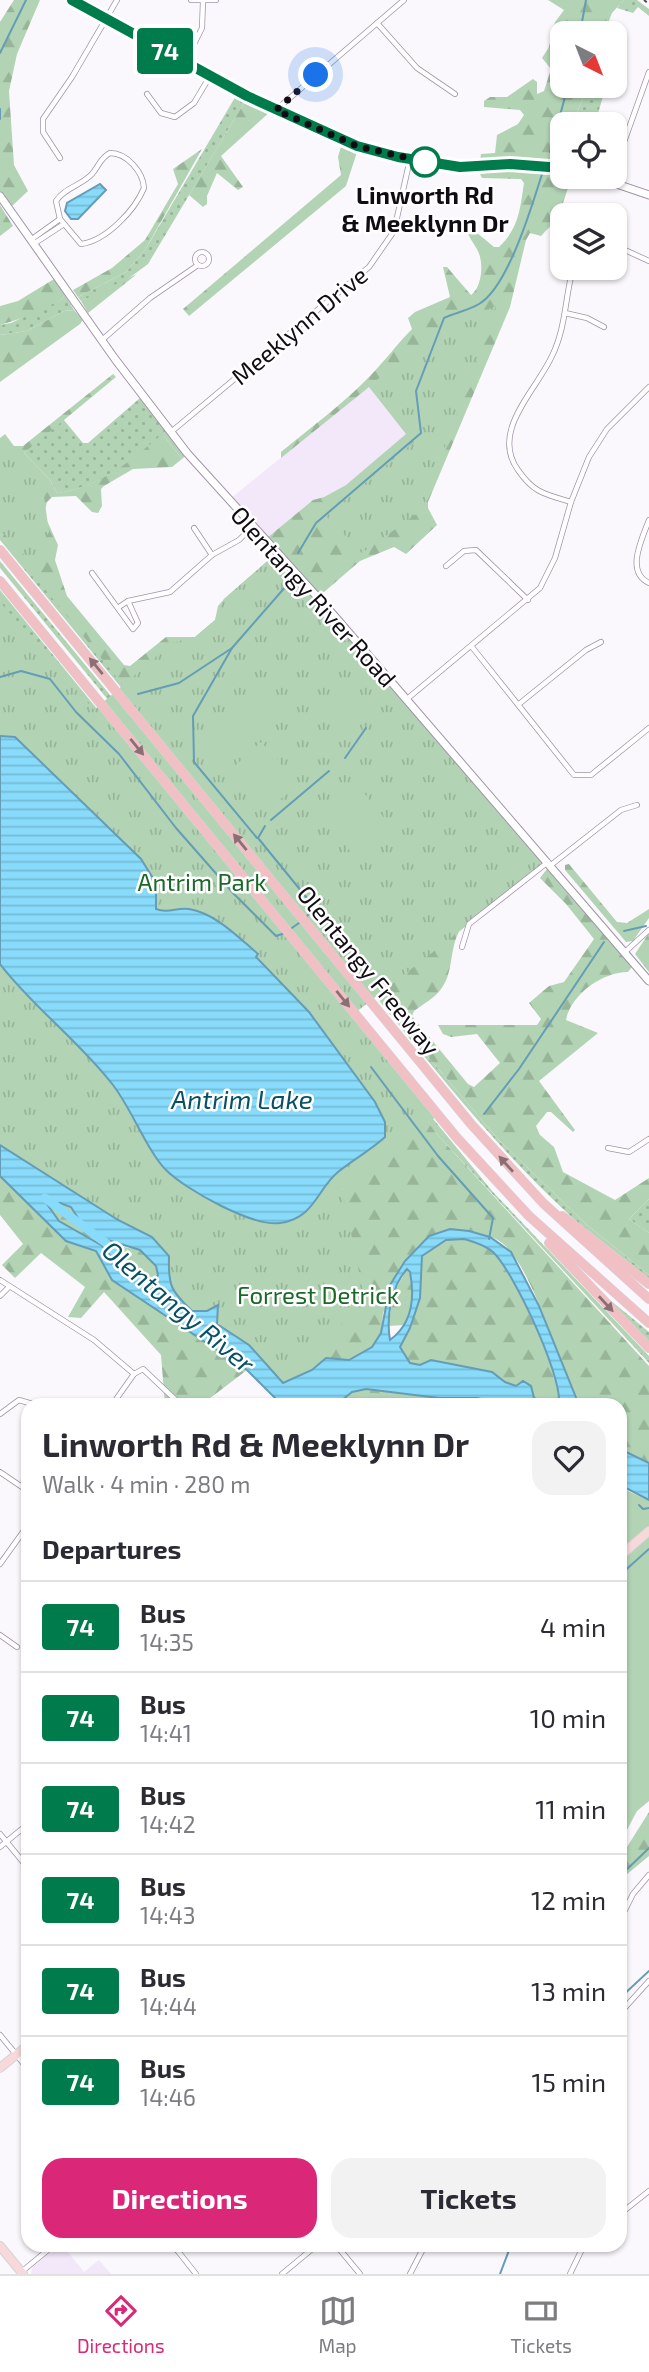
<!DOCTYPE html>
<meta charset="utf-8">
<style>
body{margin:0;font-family:"Exo 2",sans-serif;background:#f2f2f3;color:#2b2b33;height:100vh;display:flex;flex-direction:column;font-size:26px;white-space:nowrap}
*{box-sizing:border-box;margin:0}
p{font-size:23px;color:#7c7c81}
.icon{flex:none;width:38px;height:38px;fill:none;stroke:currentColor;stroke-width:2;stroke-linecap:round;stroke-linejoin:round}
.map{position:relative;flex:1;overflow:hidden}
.panel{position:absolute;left:21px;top:1398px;width:606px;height:854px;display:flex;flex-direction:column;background:#fff;border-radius:21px;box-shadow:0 2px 5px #0004}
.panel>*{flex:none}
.badge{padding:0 14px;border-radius:5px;font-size:24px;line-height:46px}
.needle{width:46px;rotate:138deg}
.buttons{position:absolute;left:550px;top:21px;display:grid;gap:14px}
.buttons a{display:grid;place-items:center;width:77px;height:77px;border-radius:14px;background:#fff;box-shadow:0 2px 5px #0004;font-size:35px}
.you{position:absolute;width:35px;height:35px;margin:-18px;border:5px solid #fff;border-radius:50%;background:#1a73e8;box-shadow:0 0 0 10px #1a73e833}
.map>.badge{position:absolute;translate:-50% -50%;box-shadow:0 0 0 4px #fff}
h2{padding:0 21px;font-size:26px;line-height:63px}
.round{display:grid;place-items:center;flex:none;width:74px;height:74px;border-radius:21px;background:#f2f2f3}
.head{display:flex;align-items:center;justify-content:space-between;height:119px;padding:0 21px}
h1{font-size:33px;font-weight:700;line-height:52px}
.button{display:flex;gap:14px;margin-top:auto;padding:14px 21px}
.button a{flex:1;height:80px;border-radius:21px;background:#db2777;color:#fff;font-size:28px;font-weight:700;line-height:80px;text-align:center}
.button a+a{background:#f2f2f3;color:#2b2b33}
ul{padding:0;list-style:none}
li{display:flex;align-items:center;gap:21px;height:91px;padding:0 21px;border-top:2px solid #e1e1e2}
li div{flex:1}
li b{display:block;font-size:26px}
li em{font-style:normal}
li .badge{min-width:77px;font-weight:700;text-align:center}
.tabs{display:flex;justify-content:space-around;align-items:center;height:98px;border-top:2px solid #e1e1e2;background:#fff;font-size:19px;color:#7c7c81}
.tabs a{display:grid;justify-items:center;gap:4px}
.tabs .on{color:#db2777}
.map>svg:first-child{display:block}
.built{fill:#f3e7fa}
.grass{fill:url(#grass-dots)}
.forest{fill:url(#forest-firs)}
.park{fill:url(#park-tufts)}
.pitch{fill:#b2d4b4}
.water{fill:url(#water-rules);stroke:#649db5;stroke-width:2;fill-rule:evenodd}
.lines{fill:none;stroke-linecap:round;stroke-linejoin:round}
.stream{stroke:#649db5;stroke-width:2}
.river{stroke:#88dbfa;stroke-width:9}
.minor-casing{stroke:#a293aa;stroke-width:6}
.secondary-casing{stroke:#a293aa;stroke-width:9}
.primary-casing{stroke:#d4d3d5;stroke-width:10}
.motorway-casing{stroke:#d4d3d5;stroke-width:10}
.minor{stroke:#fff;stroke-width:4.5}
.secondary{stroke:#fff;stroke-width:7}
.primary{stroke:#f7d9dc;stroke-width:8}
.motorway{stroke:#f1c0c4;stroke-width:9}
.rail{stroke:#524d55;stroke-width:2;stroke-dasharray:3.5 7;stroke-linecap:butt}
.oneway{fill:#8c6f75}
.line-casing{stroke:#fff;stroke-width:16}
.line{stroke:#007b4b;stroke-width:10}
.walk{stroke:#110c14;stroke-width:7;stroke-dasharray:0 12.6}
.stop-dot{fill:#fff;stroke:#007b4b;stroke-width:3.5}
.labels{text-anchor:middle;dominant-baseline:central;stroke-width:5;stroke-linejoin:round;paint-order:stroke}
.stop-label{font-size:24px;font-weight:bold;fill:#110c14;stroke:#fff}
.street-label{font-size:24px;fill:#110c14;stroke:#fff}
.park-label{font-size:24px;fill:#1b6829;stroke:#fff}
.water-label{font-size:26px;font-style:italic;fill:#085065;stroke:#fff}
</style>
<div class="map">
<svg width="649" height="2274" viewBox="0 0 649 2274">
<defs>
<pattern id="grass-dots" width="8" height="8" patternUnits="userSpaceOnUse" patternTransform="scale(1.75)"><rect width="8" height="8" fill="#b2d4b4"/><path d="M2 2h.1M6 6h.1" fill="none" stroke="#98b59a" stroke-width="1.8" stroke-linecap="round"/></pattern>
<pattern id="forest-firs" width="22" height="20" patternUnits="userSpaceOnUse" patternTransform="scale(1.75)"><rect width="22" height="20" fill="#b2d4b4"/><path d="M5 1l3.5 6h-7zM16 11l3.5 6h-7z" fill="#98b59a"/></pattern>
<pattern id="park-tufts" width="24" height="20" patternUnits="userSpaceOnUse" patternTransform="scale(1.75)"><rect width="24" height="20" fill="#b2d4b4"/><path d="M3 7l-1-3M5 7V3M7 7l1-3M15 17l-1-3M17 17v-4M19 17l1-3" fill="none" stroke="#98b59a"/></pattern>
<pattern id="water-rules" width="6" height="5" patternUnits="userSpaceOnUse" patternTransform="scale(1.75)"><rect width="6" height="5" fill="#88dbfa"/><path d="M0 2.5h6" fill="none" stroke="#74bbd5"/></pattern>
</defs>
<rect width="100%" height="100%" fill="#fbf8fd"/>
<g class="built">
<polygon points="369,386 407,434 346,485 324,497 313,500 267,538 230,499"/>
<polygon points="59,2245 62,2245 84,2272 99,2260 111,2274 31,2274 32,2268"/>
</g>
<g class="grass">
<polygon points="624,0 637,0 649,9 649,16 638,7 633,13 617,8"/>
<polygon points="588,86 606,86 595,124 572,124"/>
<polygon points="237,94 247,98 148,264 121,284 81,301 78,297 126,272 145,250"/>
<polygon points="65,295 74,310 64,311 27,331 0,335 0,325 11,323 62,299"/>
<path d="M 140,398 L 185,456 L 182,459 L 164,436 C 130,462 101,487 57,493 L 50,480 L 24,453 L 63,419 L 83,443 L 88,443 Z"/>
<polygon points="0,534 44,585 303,909 0,540"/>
<polygon points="0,561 294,919 290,922 0,568"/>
<polygon points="0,590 245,890 0,604"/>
<polygon points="312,971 493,1192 649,1356 649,1363 436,1133"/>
<path d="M 360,977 L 499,1140 L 587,1225 L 649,1275 L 649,1280 C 534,1198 448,1086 360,977 Z"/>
<polygon points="649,1199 649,1233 629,1219"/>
<polygon points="610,1300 649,1332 649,1344 608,1302"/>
</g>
<g class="forest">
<polygon points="14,0 40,0 17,54 9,91 14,165 28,191 12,206 0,191 0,22"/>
<polygon points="548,0 624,0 612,13 607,26 612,33 562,33 562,86 588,86 572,124 562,124 562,165 533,160 484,163 480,160 481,154 495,153 497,135 518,124 524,115 520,110 484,107 484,101 490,97 507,97 533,79 537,82 537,94 544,91 551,69 542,58 549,47 555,22 564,10"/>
<polygon points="247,98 271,111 221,156 243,187 238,190 217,173 207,196 207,204 203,207 189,195"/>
<polygon points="342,143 358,149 346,186 189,316 183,309 341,175 338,157"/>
<polygon points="202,149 145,250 126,272 78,297 73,290 112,268 145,240 178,184 173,169"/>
<path d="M 530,167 L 562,171 L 562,177 L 585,177 L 599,181 L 597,187 L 576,185 L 568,188 L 558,218 L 541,236 L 530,233 L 526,240 L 510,307 L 428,502 L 428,508 L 437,525 L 406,554 L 394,547 L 360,561 L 323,593 L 318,592 L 267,538 L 313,500 L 324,497 L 346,485 L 406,434 L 369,387 L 281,458 L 281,452 C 310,428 343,404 369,377 C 385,361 397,344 412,329 L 408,318 L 415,312 L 450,297 L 443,267 L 447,267 L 471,295 C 481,288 483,268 480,257 C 478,247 469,240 467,230 L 471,228 L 494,247 L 499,247 C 519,228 520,209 524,183 L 521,179 L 482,178 L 480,174 Z"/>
<polygon points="0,205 13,226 0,236"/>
<polygon points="137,274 88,313 81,301"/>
<polygon points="54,279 65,295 62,299 32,315 0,325 0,306 18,301"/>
<polygon points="74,310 83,320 80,324 0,382 0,335 27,331 64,311"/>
<path d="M 113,374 L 116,377 L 24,453 L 50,480 L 57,493 C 100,487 128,463 160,436 L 164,436 L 182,459 L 172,467 L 133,469 L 104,486 L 101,489 L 102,506 L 98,513 L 92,512 L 76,496 L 52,497 L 47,502 L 44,514 L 58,545 L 55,560 L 67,596 L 124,665 L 130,666 L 166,637 L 195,637 L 215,620 L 218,606 L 224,599 L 272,557 L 318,608 L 159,729 L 0,534 L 0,438 L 5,434 L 14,446 L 23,446 Z"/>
<polygon points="569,864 617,922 627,923 649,909 649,918 633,941 626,942 565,870 565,865"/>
<path d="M 547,869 L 632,967 L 628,972 C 603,972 571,994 566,1020 L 598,1033 L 539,1081 L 575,1130 L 573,1132 L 551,1112 L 547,1112 L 536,1126 L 540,1135 L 554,1147 L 563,1172 L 615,1200 L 649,1178 L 649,1199 L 629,1219 L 649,1233 L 649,1275 L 587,1225 L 499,1140 L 360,977 L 460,930 C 449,948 454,973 441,989 C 435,998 423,1004 414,1011 L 412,1016 L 468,1084 L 474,1087 L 500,1063 L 477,1034 L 451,1037 L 443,1034 L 438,1025 L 537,1025 L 541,1019 L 529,1003 L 549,986 L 564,982 L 594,939 L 566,904 L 540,878 Z"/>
<polygon points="649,933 649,972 635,954"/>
<path d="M 0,965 L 342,1190 L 418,1108 L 436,1133 L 649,1366 L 649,1463 L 620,1449 L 620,1405 L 579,1405 C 560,1367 533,1267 502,1243 C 488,1232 466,1231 450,1229 L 405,1261 L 383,1313 L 381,1333 L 372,1347 L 349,1360 L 334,1358 L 319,1364 L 312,1370 L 282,1383 L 169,1256 L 0,1145 Z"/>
<polygon points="0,1176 66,1241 96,1251 112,1280 247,1370 201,1405 165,1405 161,1355 104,1292 81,1318 68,1317 85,1287 41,1253 15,1278 2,1265 23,1244 0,1215"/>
<polygon points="60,1203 71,1207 81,1223 118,1246 140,1250 156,1265 158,1275 152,1284 141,1285 59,1221 46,1204"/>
<path d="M 464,1239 C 475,1242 485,1245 494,1253 C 515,1273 558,1371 559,1401 L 544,1402 L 534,1398 L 531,1386 L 523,1382 L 516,1386 L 505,1382 L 492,1372 L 431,1360 L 420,1365 L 410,1363 L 400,1347 L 411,1328 L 420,1298 L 422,1256 L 446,1240 Z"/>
<path d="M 407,1269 C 418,1284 411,1309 405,1325 L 388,1326 L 394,1292 Z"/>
<polygon points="365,1389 439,1398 477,1398 508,1405 336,1405 352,1392"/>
<polygon points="649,1812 649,1856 620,1880 620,1858"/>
</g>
<g class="park">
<polygon points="496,306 422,510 362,553 326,516 414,442 369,386 446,326 475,312 478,313"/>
<polygon points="0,450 42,482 49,532 31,562 0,530"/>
<path d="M 272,557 L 305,595 L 311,590 L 548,862 L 355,1013 L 438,1115 L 342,1190 L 365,1301 L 282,1383 L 249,1345 L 217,1324 L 207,1311 L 192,1311 C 171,1290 168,1286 169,1256 L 152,1237 L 118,1220 L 0,1145 L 0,602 L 94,710 L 172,643 L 195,637 L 215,620 L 224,599 Z"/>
</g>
<g class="pitch">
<polygon points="261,694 275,709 266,717 268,720 218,763 200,743 250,699 252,702"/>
<polygon points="354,694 372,715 342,739 325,717"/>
<polygon points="261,742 298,783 273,806 236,765"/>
<polygon points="355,781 371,802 334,831 318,811"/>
<polygon points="374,805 390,825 352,854 337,833"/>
<polygon points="352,1392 477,1398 488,1405 354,1405"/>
<polygon points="620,1487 649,1501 649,1801 637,1811 620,1843"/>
</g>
<g class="water">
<polygon points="100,184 106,190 78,219 71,219 65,211 67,203"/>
<path d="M 0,736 L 15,737 L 141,859 L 156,883 L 156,909 C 168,914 177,907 189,909 C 215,913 238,937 258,954 L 256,957 L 309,1012 L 375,1102 L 385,1122 L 385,1137 C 371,1150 354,1159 338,1172 C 317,1189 315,1218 280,1223 C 253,1227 186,1190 166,1170 C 149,1154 131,1108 113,1085 C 79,1041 34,1008 0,964 Z"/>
<path d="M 0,1145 L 118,1220 L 152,1237 L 169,1256 C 168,1286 171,1291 192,1311 L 207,1311 L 218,1305 L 217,1324 L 249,1345 L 283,1383 L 312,1370 L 326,1358 L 349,1360 L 372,1347 L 381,1333 L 390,1285 L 405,1261 L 429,1236 L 450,1229 L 469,1231 L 490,1237 L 511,1252 L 539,1306 L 579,1405 L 508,1405 L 477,1398 L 439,1398 L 366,1389 L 352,1392 L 336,1405 L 281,1404 L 247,1370 L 112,1280 L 96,1251 L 66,1241 L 0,1176 ZM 60,1203 L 71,1207 L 81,1223 L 101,1238 L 140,1250 L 156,1266 L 158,1275 L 152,1283 L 141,1284 L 101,1245 L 59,1221 L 47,1204 ZM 464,1239 C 475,1242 485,1245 493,1252 C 514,1272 560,1372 559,1401 L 544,1402 L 534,1398 L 531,1386 L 523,1381 L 516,1386 L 505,1382 L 492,1372 L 431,1360 L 420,1365 L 410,1363 L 400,1347 L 410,1328 L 420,1298 L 422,1256 L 446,1240 ZM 407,1269 L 410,1272 C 415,1298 412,1324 390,1340 C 386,1317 391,1287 407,1269 Z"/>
<polygon points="620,1449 649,1463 649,1500 620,1485"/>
</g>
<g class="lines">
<g class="stream">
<polyline points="580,33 586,0"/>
<polyline points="0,53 26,0"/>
<polyline points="0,109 0,119"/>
<polyline points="550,152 568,86"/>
<path d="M 298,553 L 316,523 L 421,433 L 416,391 L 444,318 C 455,313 469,310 479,304 C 508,287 532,206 542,174"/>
<polyline points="232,648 193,716 194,762 257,838"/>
<polyline points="0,677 21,671 50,679 76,712 119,754 176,828 234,894 276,936 285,933"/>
<polyline points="138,694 179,683 232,648 287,585"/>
<polyline points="345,758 366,728"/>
<polyline points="271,820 329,771"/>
<polyline points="265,826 258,838 315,908 306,917"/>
<polyline points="289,930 299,923"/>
<polyline points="624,931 646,926"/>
<polyline points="371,1067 438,1156 493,1218 489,1239"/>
<polyline points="484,1114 519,1069 604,942"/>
<polyline points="639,1505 643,1509 649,1508"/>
<polyline points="620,1575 649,1549"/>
<polyline points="620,1876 649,1848"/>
<polyline points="620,1998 649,1971"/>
<polyline points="500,2274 511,2245"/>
</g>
<polyline class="river" points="45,1198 106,1243 135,1274 155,1290"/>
<g class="minor-casing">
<g id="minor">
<polyline points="191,0 216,0"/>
<polyline points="377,23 417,68 455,94"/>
<polyline points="185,62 202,28 203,1"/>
<polyline points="147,94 161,113 175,117 194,103 210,76"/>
<polyline points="277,109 404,0"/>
<path d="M 110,153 C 127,153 143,172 144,188 C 135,210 106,241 81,244 L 60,219 L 56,201 C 64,188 82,185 92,174 C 99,166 100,158 110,153 Z"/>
<polyline points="60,158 43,132 43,119 72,77 117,0"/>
<polyline points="614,170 649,72"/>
<polyline points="32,239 60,219"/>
<polyline points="35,243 64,224"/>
<polyline points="614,245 649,261"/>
<circle cx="202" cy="259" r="7"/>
<polyline points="565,313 587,318 604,327"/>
<polyline points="102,340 150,298 198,265"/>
<polyline points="171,432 369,267 394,231 410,159"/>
<path d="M 571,502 C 544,494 534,493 518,470 C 490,431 536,391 552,356 C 566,328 565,297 573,268"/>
<path d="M 649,520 C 642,539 625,572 649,583"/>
<polyline points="194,528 212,555"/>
<polyline points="446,566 464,551 476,550 528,600"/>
<polyline points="92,573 133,629 138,623 128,601"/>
<polyline points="119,607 128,601 170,592 212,555 239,540 252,527"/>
<polyline points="472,647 574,775 591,775 649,728"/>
<polyline points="407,699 540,588 555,558 571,502 589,457 607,429 649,387"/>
<polyline points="519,704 586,650 601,642"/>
<polyline points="551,865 621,810 637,805"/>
<polyline points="462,947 469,924 548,862"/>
<polyline points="625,952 649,930"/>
<polyline points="608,1148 629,1152 649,1139"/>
<polyline points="0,1280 94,1340 134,1374"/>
<polyline points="0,1296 9,1287"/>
<polyline points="112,1405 134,1374 143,1369 181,1405"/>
<polyline points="0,1414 19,1400 36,1405"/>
<polyline points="0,1472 28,1491"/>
<polyline points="24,1531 28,1536"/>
<polyline points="0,1564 28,1525"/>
<polyline points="0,1635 17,1647"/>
<polyline points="0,1834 28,1868"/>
<polyline points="0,1847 28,1824"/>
<polyline points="620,1920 633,1894 649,1875"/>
<polyline points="620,2013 649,1981"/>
<polyline points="0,2035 28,2069"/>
<polyline points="620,2214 649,2191"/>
<polyline points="173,2245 196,2274"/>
<polyline points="336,2245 360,2274"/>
<polyline points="177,2250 183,2245"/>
<polyline points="20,2273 54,2245"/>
<polyline points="282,2274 317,2245"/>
<polyline points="410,2274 425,2245"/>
<polyline points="570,2274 584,2245"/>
</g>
</g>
<g class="secondary-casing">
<g id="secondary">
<polyline points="72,0 247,96 357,146 398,157 460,167 510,164 562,168"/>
<polyline points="596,177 649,195"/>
<polyline points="0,196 115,359 187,453 331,612 649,981"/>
</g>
</g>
<g class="primary-casing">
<g id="primary">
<polyline points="620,1556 649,1531"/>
<polyline points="0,2068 28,2045"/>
<polyline points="0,2246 23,2274"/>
</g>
</g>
<g class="motorway-casing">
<g id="motorway">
<polyline points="0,550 471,1124 543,1203 649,1299"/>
<polyline points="0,581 457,1138 529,1216 649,1323"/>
<polyline points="562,1216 649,1284"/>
<polyline points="549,1243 649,1348"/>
</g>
</g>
<use href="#minor" class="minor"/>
<use href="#secondary" class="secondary"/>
<use href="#primary" class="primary"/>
<use href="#motorway" class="motorway"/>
<polyline class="rail" points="644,0 649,4"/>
</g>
<defs><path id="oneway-solid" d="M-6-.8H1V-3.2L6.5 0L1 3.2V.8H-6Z" transform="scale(1.75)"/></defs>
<g class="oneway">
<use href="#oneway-solid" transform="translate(96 666) rotate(-129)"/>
<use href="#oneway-solid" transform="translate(137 747) rotate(51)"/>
<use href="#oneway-solid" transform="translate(240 842) rotate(-129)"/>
<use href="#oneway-solid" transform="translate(343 999) rotate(51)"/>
<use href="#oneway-solid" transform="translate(506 1164) rotate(-132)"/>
<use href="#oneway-solid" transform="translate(606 1304) rotate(47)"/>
</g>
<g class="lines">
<g class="line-casing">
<polyline id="line" points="72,0 247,96 357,146 398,157 460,167 510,164 562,168"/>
</g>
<use href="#line" class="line"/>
<polyline class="walk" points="316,75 276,110 357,146 425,162"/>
</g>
<circle class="stop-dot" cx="425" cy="162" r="14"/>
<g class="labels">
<g class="stop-label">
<text x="425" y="194">Linworth Rd<tspan x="425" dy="28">&amp; Meeklynn Dr</tspan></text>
</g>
<g class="street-label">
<text transform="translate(299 325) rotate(-40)">Meeklynn Drive</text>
<text transform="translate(314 596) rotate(48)">Olentangy River Road</text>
<text transform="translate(369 970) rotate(51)">Olentangy Freeway</text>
</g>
<g class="park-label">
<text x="202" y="881">Antrim Park</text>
<text x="318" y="1294">Forrest Detrick</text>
</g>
<g class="water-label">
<text x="242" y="1098">Antrim Lake</text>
<text transform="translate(179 1306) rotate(40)">Olentangy River</text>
</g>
</g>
</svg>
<div class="buttons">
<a><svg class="needle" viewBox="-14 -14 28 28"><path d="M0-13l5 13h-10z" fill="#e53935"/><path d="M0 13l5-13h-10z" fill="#7c7c81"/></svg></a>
<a><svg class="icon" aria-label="locate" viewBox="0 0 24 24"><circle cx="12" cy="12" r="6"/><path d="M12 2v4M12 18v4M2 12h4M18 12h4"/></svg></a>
<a><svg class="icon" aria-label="layers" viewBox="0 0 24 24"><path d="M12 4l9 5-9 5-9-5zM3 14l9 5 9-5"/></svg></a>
</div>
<div class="you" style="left:316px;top:75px"></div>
<b class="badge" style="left:165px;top:51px;background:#007b4b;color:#fff">74</b>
<section class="panel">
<div class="head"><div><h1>Linworth Rd &amp; Meeklynn Dr</h1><p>Walk · 4 min · 280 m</p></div><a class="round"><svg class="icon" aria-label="heart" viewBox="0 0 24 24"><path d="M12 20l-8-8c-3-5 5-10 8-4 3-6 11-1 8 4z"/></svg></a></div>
<h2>Departures</h2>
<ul>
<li><span class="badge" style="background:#007b4b;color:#fff">74</span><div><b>Bus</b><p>14:35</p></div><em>4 min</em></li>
<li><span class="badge" style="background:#007b4b;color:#fff">74</span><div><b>Bus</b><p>14:41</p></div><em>10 min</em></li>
<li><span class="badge" style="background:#007b4b;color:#fff">74</span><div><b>Bus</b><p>14:42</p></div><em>11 min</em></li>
<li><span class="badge" style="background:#007b4b;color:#fff">74</span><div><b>Bus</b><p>14:43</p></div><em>12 min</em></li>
<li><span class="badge" style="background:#007b4b;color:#fff">74</span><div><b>Bus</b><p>14:44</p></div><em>13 min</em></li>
<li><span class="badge" style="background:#007b4b;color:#fff">74</span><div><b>Bus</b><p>14:46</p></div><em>15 min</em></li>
</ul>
<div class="button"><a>Directions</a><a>Tickets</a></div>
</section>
</div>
<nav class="tabs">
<a class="on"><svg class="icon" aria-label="directions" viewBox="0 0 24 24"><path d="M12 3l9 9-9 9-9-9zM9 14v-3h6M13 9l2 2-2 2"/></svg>Directions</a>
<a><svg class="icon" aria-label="map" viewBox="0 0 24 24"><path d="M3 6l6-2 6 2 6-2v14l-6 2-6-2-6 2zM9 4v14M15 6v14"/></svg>Map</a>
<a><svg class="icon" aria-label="tickets" viewBox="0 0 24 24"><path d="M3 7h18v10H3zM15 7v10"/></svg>Tickets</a>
</nav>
